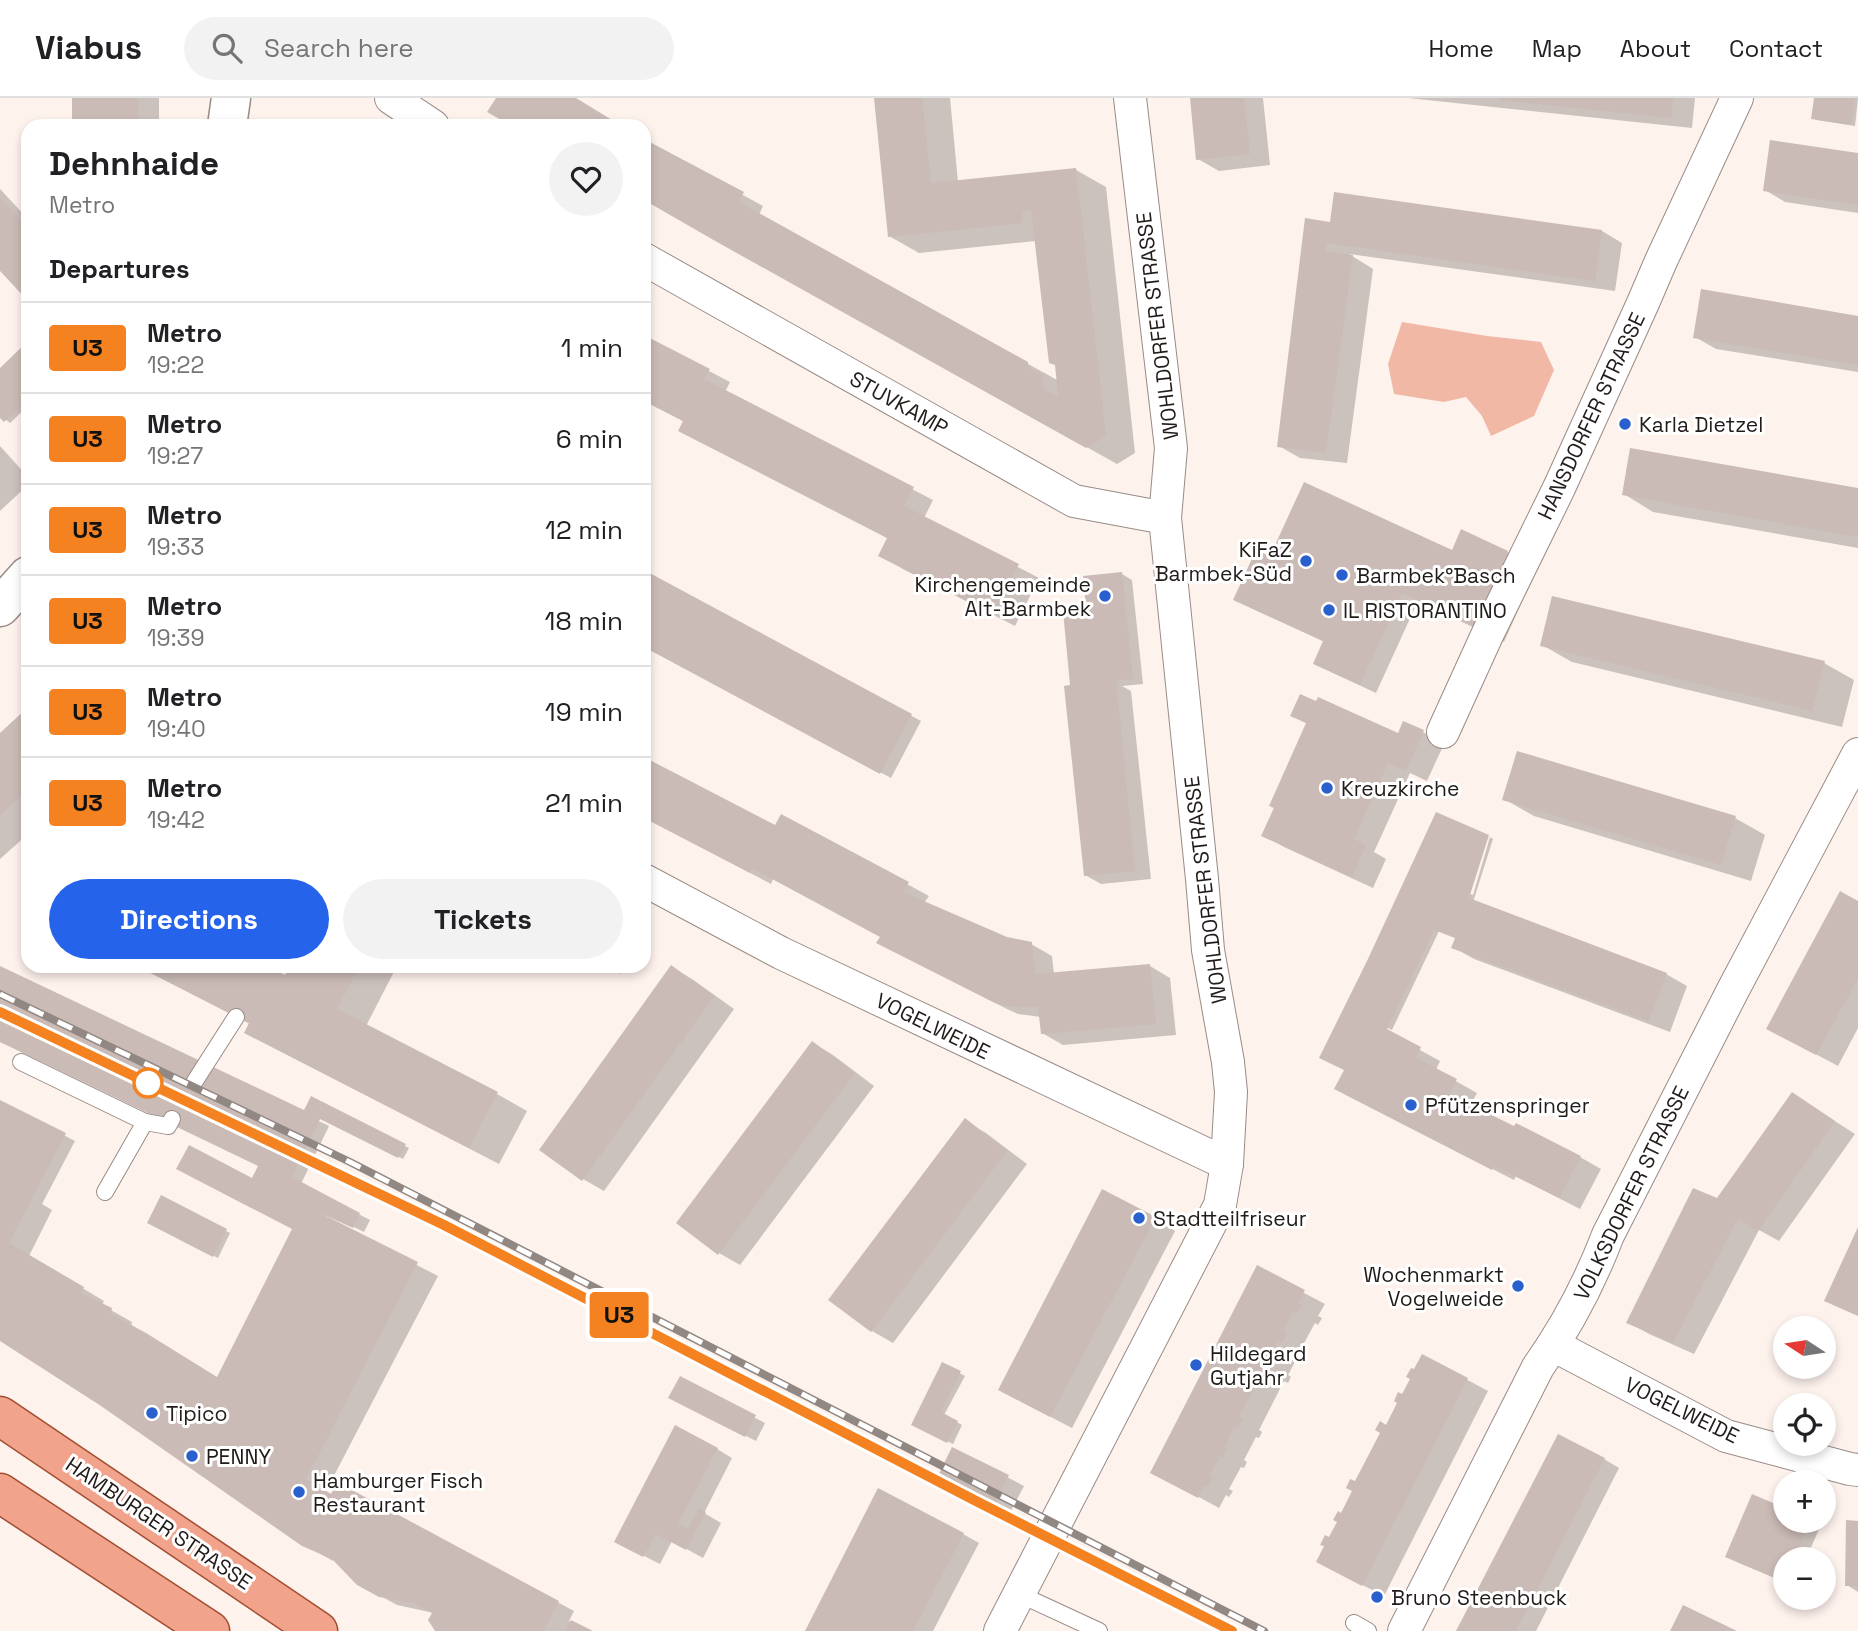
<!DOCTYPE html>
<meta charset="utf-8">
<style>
body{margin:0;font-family:"Space Grotesk",sans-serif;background:#f2f2f2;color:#202124;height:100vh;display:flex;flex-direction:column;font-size:26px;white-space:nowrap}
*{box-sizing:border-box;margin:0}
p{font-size:23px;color:#757577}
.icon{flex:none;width:38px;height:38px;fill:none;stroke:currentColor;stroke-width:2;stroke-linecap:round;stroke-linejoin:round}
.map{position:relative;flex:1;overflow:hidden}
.panel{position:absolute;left:21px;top:21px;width:630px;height:854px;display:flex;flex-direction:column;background:#fff;border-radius:21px;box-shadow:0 4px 10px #0003}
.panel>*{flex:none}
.badge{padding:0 14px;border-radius:5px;font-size:24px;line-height:46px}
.needle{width:46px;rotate:282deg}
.controls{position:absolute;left:1773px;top:1218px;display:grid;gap:14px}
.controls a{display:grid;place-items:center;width:63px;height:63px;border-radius:50%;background:#fff;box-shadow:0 4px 10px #0003;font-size:35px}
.map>.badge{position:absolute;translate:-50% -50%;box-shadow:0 0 0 4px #fff}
h2{padding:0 28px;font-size:26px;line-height:63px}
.round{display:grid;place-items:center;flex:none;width:74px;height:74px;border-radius:37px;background:#f2f2f2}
.summary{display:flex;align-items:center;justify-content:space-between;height:119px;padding:0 28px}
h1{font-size:33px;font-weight:600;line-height:52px}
.button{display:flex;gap:14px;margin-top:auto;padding:14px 28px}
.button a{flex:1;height:80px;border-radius:42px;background:#2563eb;color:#fff;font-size:28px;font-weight:600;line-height:80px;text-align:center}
.button a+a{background:#f2f2f2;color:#202124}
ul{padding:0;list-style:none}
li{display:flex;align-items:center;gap:21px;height:91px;padding:0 28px;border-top:2px solid #e0e0e0}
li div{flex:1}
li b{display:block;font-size:26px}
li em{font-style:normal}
li .badge{min-width:77px;font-weight:700;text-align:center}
header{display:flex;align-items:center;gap:42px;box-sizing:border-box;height:98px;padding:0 35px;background:#fff;border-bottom:2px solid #e0e0e0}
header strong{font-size:33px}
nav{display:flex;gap:38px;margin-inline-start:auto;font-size:24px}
.search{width:490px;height:63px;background:#f2f2f2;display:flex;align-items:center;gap:18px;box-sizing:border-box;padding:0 24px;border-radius:38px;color:#757577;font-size:26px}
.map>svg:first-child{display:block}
.green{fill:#f1b8a6}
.shadow{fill:#0003}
.building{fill:#cabbb6}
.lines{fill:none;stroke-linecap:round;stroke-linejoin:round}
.service-casing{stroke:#998b86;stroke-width:18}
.minor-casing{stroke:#998b86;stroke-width:34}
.secondary-casing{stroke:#998b86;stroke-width:41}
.primary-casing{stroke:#a24d31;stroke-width:41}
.service{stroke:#fff;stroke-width:16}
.minor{stroke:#fff;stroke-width:32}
.secondary{stroke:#fff;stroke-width:38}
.primary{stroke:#f1a48b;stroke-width:38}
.rail-casing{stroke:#918884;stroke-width:8}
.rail{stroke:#fff;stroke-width:5;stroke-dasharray:16;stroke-linecap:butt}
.line-casing{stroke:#fff;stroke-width:16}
.line{stroke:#f58220;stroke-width:10}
.poi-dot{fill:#2a60ce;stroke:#fff;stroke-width:2.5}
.stop-dot{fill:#fff;stroke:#f58220;stroke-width:3.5}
.labels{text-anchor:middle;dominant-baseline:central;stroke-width:6;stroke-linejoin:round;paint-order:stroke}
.street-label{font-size:21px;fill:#211b19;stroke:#fff}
.poi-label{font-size:21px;fill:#211b19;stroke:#fff;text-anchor:start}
</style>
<header>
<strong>Viabus</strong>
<div class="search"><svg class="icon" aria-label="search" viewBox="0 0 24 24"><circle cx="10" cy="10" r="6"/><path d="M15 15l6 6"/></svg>Search here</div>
<nav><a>Home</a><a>Map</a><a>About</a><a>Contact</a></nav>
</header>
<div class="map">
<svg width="1858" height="1533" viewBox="0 0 1858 1533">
<rect width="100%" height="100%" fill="#fef2ed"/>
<polygon class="green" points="1402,224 1487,238 1541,244 1554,272 1534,318 1491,338 1482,318 1466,299 1444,304 1394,296 1388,266"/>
<g class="shadow">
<polygon points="74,0 159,0 159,28 73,28"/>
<polygon points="876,0 950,0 958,84 1076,72 1106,89 1135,355 1117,366 749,161 644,99 644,43 763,108 759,117 1059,283 1036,143 919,155 889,138"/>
<polygon points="1192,0 1263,0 1270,67 1219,73 1198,61"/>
<polygon points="1408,0 1695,0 1692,30"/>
<polygon points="1816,0 1858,0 1855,28 1817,22 1813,20"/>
<polygon points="1858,57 1858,115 1785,104 1765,92"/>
<polygon points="0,91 28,121 28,201 0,171"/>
<polygon points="1331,126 1602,133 1622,145 1615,193 1349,156 1373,171 1347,365 1300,360 1279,348"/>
<polygon points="1858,220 1858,274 1716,251 1695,239"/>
<polygon points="644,239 730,284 725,294 933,402 924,420 1039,480 1015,528 901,470 889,441 685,324 644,303"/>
<polygon points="28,245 28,308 10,325 0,317 0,273"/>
<polygon points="0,348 28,379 28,387 0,413"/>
<polygon points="1858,392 1858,450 1653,414 1624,396"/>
<polygon points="1452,454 1507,454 1537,471 1504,544 1418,503 1376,595 1331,574 1325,544 1251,510 1271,460"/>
<polygon points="644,474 921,623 891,680 644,548"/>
<polygon points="1122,476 1132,482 1143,586 1122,588 1131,593 1151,781 1101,786 1085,777 1076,588"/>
<polygon points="1542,547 1824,565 1854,582 1842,629 1572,564"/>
<polygon points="28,612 28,736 0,761 0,637"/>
<polygon points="1292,617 1399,637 1423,634 1444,646 1427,683 1410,675 1374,754 1386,761 1373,790 1284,749 1263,737 1308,626"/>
<polygon points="644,661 776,730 782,718 929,798 924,805 1007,841 1031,846 1052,858 1054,876 1150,868 1170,880 1176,937 1063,947 1042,935 1041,919 1018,916 1007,911 899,856 882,839 773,781 771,786 644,719"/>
<polygon points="1504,701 1735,720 1765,737 1751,783 1534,718"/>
<polygon points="1490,739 1493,741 1473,804 1666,876 1687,888 1670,934 1474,861 1453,849 1457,840 1439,833 1392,932 1381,927 1380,930 1440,963 1436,972 1477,995 1470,1008 1580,1059 1601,1071 1580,1111 1516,1078 1514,1082 1357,1002 1346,971 1368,864 1470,796 1473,797"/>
<polygon points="1858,803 1858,930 1838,968 1789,942"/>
<polygon points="137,868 283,868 279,876 286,880 292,868 397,868 366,928 497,996 527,1013 499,1066 276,951 246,934 250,926"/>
<polygon points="605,868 624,868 620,876"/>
<polygon points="671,869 692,881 734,911 604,1093 583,1081 541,1051"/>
<polygon points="0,870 329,1028 301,1086 370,1122 364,1134 284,1094 282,1097 438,1178 326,1393 332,1397 338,1386 574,1513 569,1523 589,1533 437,1533 434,1515 397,1507 375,1495 334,1462 333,1463 303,1446 102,1307 0,1241 0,1004 75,1043 42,1106 52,1112 29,1158 104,1203 102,1207 132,1224 131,1229 218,1281 294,1130 265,1088 260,1068 0,943"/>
<polygon points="813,945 833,957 874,988 740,1167 719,1155"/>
<polygon points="1793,996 1855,1036 1779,1143 1759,1132 1694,1256 1649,1236 1628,1224"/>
<polygon points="312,1000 409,1050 403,1061 307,1012"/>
<polygon points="965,1023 986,1035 1027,1066 893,1245 872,1233 831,1202"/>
<polygon points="162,1100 230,1135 218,1160 149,1124"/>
<polygon points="1155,1121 1175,1133 1072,1330 1020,1303"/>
<polygon points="1257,1170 1325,1206 1318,1218 1322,1220 1318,1227 1315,1225 1303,1247 1306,1249 1303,1255 1300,1254 1288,1277 1291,1279 1288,1285 1284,1283 1259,1332 1262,1334 1259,1340 1256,1339 1244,1362 1247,1364 1244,1370 1241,1369 1229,1391 1233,1393 1229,1399 1226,1397 1219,1410 1171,1384"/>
<polygon points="1423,1258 1488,1293 1384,1498 1339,1475 1330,1441 1354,1393 1355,1386 1387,1329"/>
<polygon points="943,1266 965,1278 944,1317 962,1327 953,1346 913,1326"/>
<polygon points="680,1280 765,1325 756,1343 681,1305"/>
<polygon points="717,1351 732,1360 704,1415 721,1425 703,1460 672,1443 660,1466 632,1452"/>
<polygon points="953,1351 1024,1388 1005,1424 951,1396"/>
<polygon points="1604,1361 1619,1370 1536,1533 1458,1533"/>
<polygon points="1785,1412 1785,1423 1810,1423 1820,1429 1806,1461 1785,1461 1785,1484 1737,1464"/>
<polygon points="1858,1424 1858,1494 1847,1487"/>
<polygon points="963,1436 979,1445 933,1533 807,1533"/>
</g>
<g class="building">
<rect x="72" y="0" width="66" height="28"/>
<polygon points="496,0 576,0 622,28 512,28 487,14"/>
<polygon points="874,0 922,0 931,85 1076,70 1106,338 1086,350 717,144 644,102 644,41 744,94 739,104 1028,264 1028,269 1042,277 1044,292 1058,298 1055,267 1049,265 1031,112 1023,114 1022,125 888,139"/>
<polygon points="1190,0 1244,0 1250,56 1196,62"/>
<polygon points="1499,0 1673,0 1671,20 1499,2"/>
<polygon points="1814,0 1855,0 1851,27 1811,21"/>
<polygon points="1770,42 1858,55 1858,107 1763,93"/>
<polygon points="1334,94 1602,132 1595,183 1327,145 1326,153 1353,157 1326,355 1277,349 1305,120 1330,124"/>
<polygon points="0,100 28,130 28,203 0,173"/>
<polygon points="1701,191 1858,218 1858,267 1693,240"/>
<polygon points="644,237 710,271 704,281 914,389 904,408 1019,466 994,517 878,458 887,440 678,333 683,323 644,303"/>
<polygon points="28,243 28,302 4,324 0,320 0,270"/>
<polygon points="1630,350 1858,390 1858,439 1622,397"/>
<polygon points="1304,384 1452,452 1461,431 1508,453 1473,528 1402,495 1360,587 1313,566 1323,543 1233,502 1256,452 1270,458"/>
<polygon points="644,472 912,616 880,676 644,549"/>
<polygon points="1122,474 1133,581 1116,582 1135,773 1084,778 1064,588 1070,587 1063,513 1086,510 1083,478"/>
<polygon points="1552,498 1825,563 1812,613 1540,548"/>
<polygon points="1300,596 1316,603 1318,599 1398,635 1403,623 1424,632 1406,673 1388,665 1354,741 1366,747 1352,779 1261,738 1274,710 1269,708 1306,625 1290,618"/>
<polygon points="28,609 28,691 0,717 0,635"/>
<polygon points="1517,653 1736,718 1721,767 1502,702"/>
<polygon points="644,659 775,727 781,716 909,784 903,794 1007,839 1032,844 1035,876 1150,866 1156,926 1041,936 1038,909 1008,908 995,905 876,845 880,839 752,770 750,775 644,720"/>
<polygon points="1436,714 1489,737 1469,800 1667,875 1649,923 1451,850 1455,840 1434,832 1387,931 1421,949 1416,960 1457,981 1449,996 1514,1028 1516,1025 1581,1058 1559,1100 1494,1068 1492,1072 1334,991 1344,972 1319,960 1367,863"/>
<polygon points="1840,793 1858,803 1858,880 1816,957 1766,931"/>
<polygon points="671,867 714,898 582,1083 539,1052"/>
<polygon points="0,868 304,1012 311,998 406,1046 398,1060 320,1021 292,1079 360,1115 353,1130 322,1116 418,1164 306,1381 331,1396 337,1384 559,1503 544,1533 435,1533 428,1522 432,1515 414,1505 379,1499 357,1487 332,1461 302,1448 101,1308 0,1243 0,1002 66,1035 9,1145 84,1189 81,1195 112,1210 111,1216 146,1235 217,1279 292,1131 176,1071 189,1047 252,1080 258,1068 0,944"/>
<polygon points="137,868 267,868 285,877 290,868 359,868 337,911 498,994 469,1050 244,935 249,925"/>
<polygon points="812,943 855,975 718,1157 676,1125"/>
<polygon points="1792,994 1835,1023 1758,1133 1738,1120 1673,1245 1626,1225 1693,1090 1717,1100"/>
<polygon points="965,1020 1007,1053 871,1234 828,1202"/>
<polygon points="1102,1091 1156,1119 1050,1319 998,1292"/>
<polygon points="161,1097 227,1131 213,1159 147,1125"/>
<polygon points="1858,1129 1858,1218 1824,1203"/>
<polygon points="1257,1167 1305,1192 1298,1205 1302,1207 1297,1216 1293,1214 1283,1234 1287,1236 1282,1245 1278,1243 1268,1264 1271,1265 1267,1275 1263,1273 1239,1319 1243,1321 1238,1330 1235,1328 1224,1349 1227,1350 1223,1360 1220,1358 1209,1378 1213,1379 1208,1389 1204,1387 1198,1400 1150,1375"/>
<polygon points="1422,1256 1468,1280 1362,1488 1316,1464 1324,1448 1320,1447 1325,1437 1329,1439 1337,1424 1333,1422 1338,1413 1341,1415 1352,1393 1346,1390 1350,1381 1355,1383 1380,1335 1375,1332 1380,1323 1386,1327 1397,1305 1394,1303 1398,1294 1402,1296 1410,1281 1406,1279 1411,1270 1414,1271"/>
<polygon points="942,1264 961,1273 941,1314 958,1323 947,1345 911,1327"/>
<polygon points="680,1278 756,1317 745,1339 668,1300"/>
<polygon points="675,1327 718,1350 678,1425 688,1431 699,1410 706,1414 686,1452 656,1436 643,1459 614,1444"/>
<polygon points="1558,1336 1605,1360 1516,1533 1456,1533"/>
<polygon points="952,1349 1009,1377 989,1416 933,1388"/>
<polygon points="878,1390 964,1435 913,1533 805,1533"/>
<polygon points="1752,1396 1785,1410 1785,1423 1810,1423 1794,1461 1785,1461 1784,1484 1725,1459"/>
<polygon points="1846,1422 1858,1423 1858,1488 1845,1488"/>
<polygon points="1683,1507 1737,1533 1670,1533"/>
<polygon points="571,1522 593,1533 565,1533"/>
</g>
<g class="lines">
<g class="service-casing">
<g id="service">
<polyline points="21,964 145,1024 168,1028 172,1021"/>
<polyline points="195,983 236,919"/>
<polyline points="105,1094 145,1024"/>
<polyline points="1019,1496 1099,1533"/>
<polyline points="1354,1525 1368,1533"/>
</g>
</g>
<g class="minor-casing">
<g id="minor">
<polyline points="391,0 433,28"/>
<polyline points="644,161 1074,403 1165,420"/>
<polyline points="1443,634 1488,535 1559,390 1643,205 1661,163 1737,0"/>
<polyline points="644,782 781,855 1227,1066"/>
<polyline points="1553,1247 1726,1338 1850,1371 1858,1372"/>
<polyline points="1000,1533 1220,1107 1227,1066 1231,994 1228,964 1208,852 1202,781 1165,420 1171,350 1130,0"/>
<path d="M 1404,1533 L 1538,1269 C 1567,1228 1590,1184 1608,1137 L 1733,892 L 1858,656"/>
</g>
</g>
<g class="secondary-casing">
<g id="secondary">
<polyline points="227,28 231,0"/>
<polyline points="0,509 28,478"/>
</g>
</g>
<g class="primary-casing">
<g id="primary">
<polyline points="0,1318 318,1533"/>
<polyline points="0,1395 210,1533"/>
</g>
</g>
<use href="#service" class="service"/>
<use href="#minor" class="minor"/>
<use href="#secondary" class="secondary"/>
<use href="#primary" class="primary"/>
<g class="rail-casing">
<g id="rail">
<polyline points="0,896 350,1064 1264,1533"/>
<polyline points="0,914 444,1127 1000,1415 1232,1533"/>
</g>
</g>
<use href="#rail" class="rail"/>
</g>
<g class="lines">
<g class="line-casing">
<polyline id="line" points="0,914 444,1127 976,1403 1232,1533"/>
</g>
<use href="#line" class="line"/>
</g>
<g class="poi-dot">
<circle cx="1625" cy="326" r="7"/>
<circle cx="1306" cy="463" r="7"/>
<circle cx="1342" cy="477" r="7"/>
<circle cx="1105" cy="498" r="7"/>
<circle cx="1329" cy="512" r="7"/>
<circle cx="1327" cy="690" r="7"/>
<circle cx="1411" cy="1007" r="7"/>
<circle cx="1139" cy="1120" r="7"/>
<circle cx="1518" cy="1188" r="7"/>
<circle cx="1196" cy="1267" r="7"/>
<circle cx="152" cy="1315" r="7"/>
<circle cx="192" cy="1358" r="7"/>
<circle cx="299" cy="1394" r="7"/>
<circle cx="1377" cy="1499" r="7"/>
</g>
<circle class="stop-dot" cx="148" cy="985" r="14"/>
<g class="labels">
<g class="street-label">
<text transform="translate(1157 228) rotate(-97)">WOHLDORFER STRASSE</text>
<text transform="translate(899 305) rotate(29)">STUVKAMP</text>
<text transform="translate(1591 318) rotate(-65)">HANSDORFER STRASSE</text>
<text transform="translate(1205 792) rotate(-97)">WOHLDORFER STRASSE</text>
<text transform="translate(933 928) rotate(26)">VOGELWEIDE</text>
<text transform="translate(1631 1095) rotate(-64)">VOLKSDORFER STRASSE</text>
<text transform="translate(1682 1312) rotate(26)">VOGELWEIDE</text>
<text transform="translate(159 1425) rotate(34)">HAMBURGER STRASSE</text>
</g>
<g class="poi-label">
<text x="1639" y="326">Karla Dietzel</text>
<text x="1292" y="451" text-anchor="end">KiFaZ<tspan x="1292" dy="24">Barmbek-Süd</tspan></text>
<text x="1356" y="477">Barmbek°Basch</text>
<text x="1091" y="486" text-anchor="end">Kirchengemeinde<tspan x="1091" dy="24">Alt-Barmbek</tspan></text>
<text x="1343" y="512">IL RISTORANTINO</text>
<text x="1341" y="690">Kreuzkirche</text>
<text x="1425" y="1007">Pfützenspringer</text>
<text x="1153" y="1120">Stadtteilfriseur</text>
<text x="1504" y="1176" text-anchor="end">Wochenmarkt<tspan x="1504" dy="24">Vogelweide</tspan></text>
<text x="1210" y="1255">Hildegard<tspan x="1210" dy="24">Gutjahr</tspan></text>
<text x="166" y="1315">Tipico</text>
<text x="206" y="1358">PENNY</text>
<text x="313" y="1382">Hamburger Fisch<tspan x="313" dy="24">Restaurant</tspan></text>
<text x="1391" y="1499">Bruno Steenbuck</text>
</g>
</g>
</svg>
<div class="controls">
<a><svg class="needle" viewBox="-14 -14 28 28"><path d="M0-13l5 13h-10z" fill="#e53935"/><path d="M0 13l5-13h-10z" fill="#757577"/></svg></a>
<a><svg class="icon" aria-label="locate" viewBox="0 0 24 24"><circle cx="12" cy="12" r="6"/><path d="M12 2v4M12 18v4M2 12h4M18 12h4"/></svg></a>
<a>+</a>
<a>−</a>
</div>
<b class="badge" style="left:619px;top:1217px;background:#f58220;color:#111">U3</b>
<section class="panel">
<div class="summary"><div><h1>Dehnhaide</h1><p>Metro</p></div><a class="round"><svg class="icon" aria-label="heart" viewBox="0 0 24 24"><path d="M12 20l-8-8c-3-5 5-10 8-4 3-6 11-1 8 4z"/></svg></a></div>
<h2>Departures</h2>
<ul>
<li><span class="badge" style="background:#f58220;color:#111">U3</span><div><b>Metro</b><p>19:22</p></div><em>1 min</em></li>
<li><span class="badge" style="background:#f58220;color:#111">U3</span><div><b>Metro</b><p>19:27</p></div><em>6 min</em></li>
<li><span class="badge" style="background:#f58220;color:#111">U3</span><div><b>Metro</b><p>19:33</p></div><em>12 min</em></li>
<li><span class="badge" style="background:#f58220;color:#111">U3</span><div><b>Metro</b><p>19:39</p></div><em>18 min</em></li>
<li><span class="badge" style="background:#f58220;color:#111">U3</span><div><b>Metro</b><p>19:40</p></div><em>19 min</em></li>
<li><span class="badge" style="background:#f58220;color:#111">U3</span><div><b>Metro</b><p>19:42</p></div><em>21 min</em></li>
</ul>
<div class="button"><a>Directions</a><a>Tickets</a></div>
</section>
</div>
